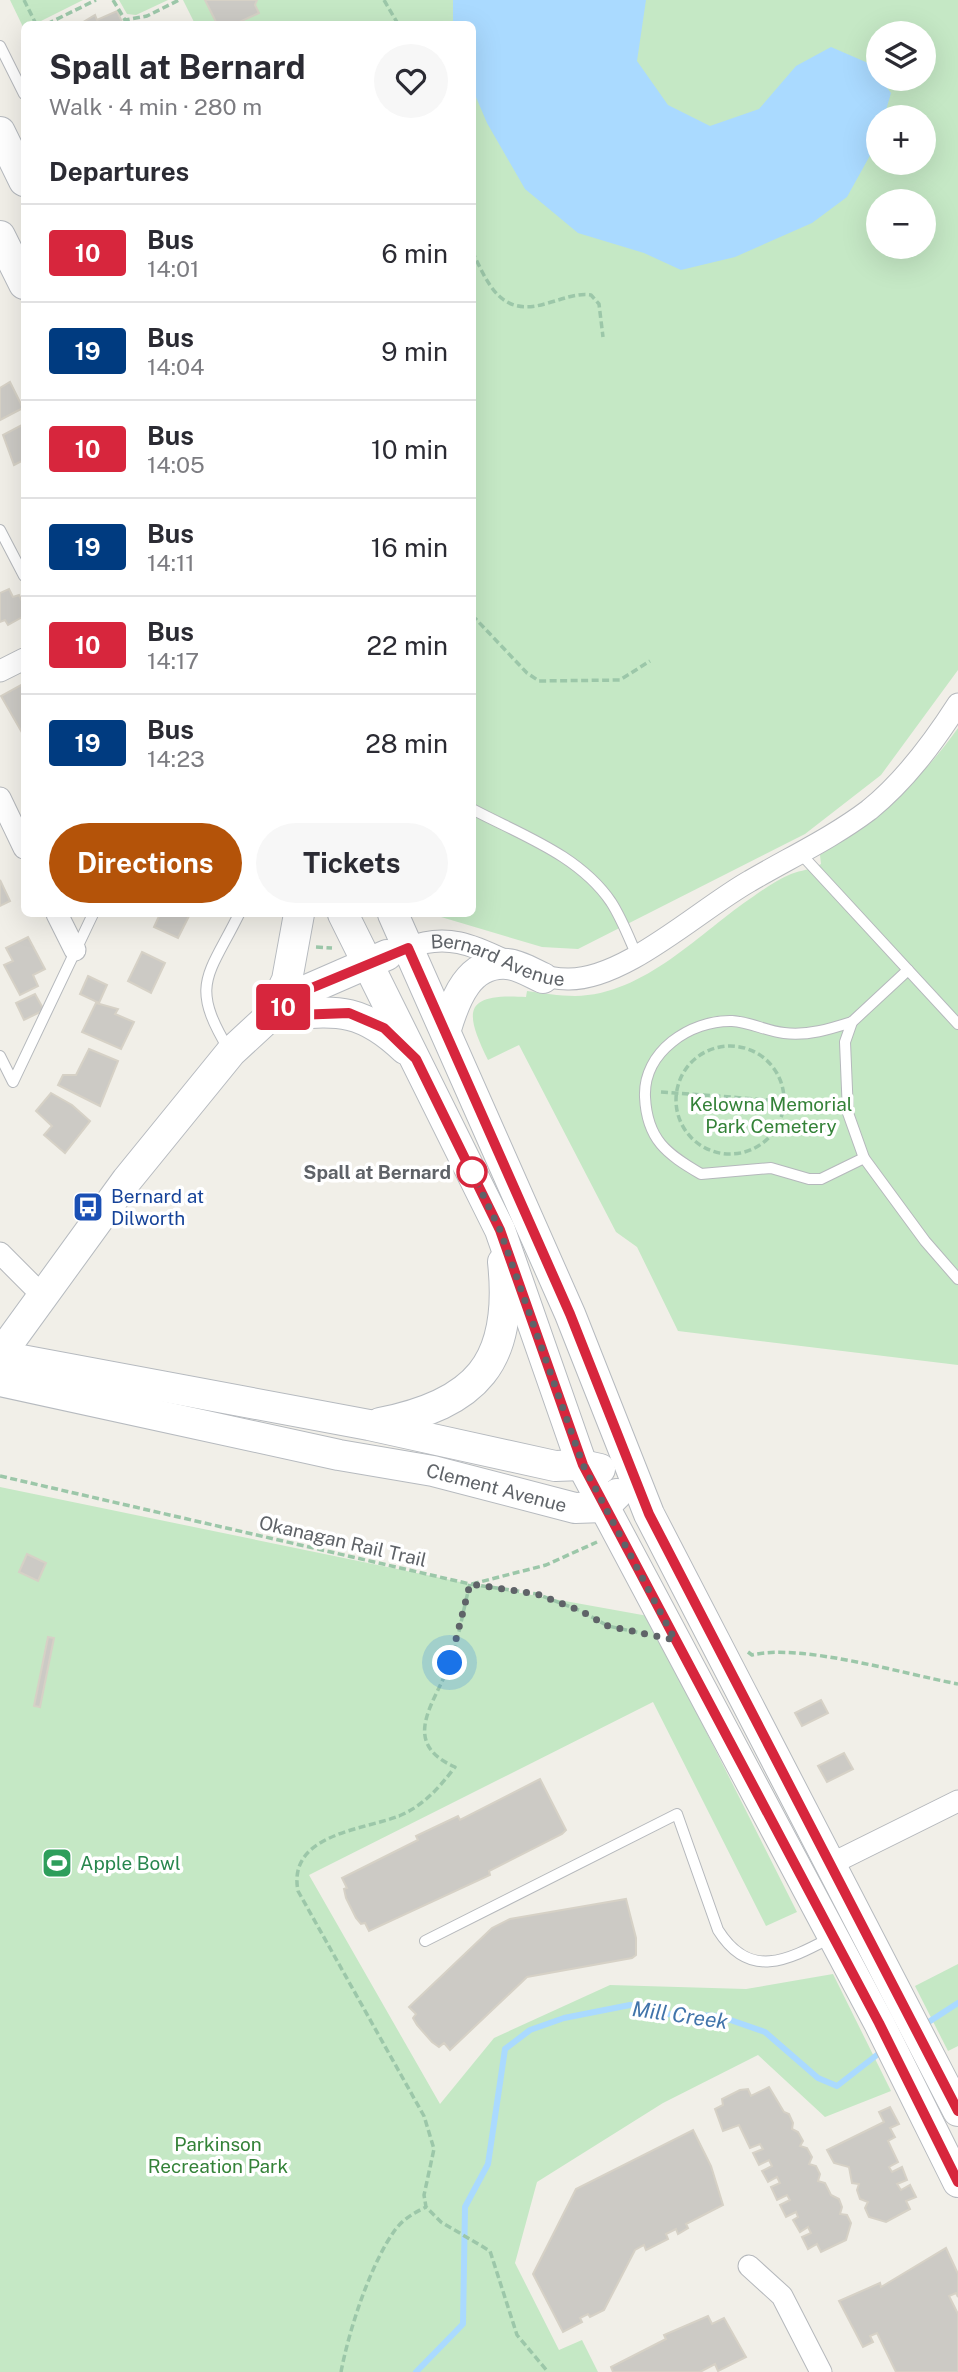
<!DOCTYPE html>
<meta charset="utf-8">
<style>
body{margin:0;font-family:"Public Sans",sans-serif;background:#f7f7f7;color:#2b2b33;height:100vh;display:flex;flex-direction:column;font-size:26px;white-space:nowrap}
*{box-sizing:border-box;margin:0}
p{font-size:23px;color:#7c7c81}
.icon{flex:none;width:38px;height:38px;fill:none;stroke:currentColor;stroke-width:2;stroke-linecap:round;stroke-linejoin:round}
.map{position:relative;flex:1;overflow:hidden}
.side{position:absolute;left:21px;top:21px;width:455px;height:896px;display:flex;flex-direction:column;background:#fff;border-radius:10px;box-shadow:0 7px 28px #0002}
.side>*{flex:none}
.badge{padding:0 14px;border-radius:5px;font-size:24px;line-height:46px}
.controls{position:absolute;left:866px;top:21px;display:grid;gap:14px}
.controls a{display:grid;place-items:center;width:70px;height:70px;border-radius:50%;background:#fff;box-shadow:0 7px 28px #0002;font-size:35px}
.you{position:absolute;width:35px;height:35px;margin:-18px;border:5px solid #fff;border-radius:50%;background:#1a73e8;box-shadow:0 0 0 10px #1a73e833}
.map>.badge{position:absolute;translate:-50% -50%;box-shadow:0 0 0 4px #fff}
h2{padding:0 28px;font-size:26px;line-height:63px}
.round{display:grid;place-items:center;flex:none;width:74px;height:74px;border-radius:37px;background:#f7f7f7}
.head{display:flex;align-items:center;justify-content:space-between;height:119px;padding:0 28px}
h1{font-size:33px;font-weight:700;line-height:52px}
.action{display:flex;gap:14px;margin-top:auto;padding:14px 28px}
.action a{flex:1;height:80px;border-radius:42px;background:#b45309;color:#fff;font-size:28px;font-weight:700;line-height:80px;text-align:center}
.action a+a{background:#f7f7f7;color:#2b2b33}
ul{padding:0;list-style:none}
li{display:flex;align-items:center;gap:21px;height:98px;padding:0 28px;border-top:2px solid #e1e1e2}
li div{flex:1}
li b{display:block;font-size:26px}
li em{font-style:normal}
li .badge{min-width:77px;font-weight:700;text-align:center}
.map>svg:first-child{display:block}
.green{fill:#c5e8c5;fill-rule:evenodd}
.water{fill:#aadaff}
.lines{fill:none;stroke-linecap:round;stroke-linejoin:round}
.stream{stroke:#aadaff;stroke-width:6}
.building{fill:#cccac5;stroke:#d6d1c6;stroke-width:2}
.service-casing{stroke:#b5b8bc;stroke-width:12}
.minor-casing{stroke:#b5b8bc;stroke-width:23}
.secondary-casing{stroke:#b6babf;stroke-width:32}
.path{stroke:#9cc7a9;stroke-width:3.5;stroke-dasharray:7 3.5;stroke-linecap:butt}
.service{stroke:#fff;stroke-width:10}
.minor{stroke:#fff;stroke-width:21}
.secondary{stroke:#fff;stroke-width:30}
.line-casing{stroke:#fff;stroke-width:16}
.line{stroke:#d7263d;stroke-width:10}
.walk{stroke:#5f6368;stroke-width:7;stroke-dasharray:0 12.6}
.stop-dot{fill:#fff;stroke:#d7263d;stroke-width:3.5}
.labels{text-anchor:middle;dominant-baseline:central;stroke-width:7;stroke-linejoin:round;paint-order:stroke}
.street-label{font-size:19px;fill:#5f6368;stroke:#fff}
.park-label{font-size:19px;fill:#348238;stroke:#fff}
.stop-label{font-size:19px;font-weight:bold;fill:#5f6368;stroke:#fff;text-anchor:end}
.transit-label{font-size:19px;fill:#164399;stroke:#fff;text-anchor:start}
.leisure-label{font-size:19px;fill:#27864d;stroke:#fff;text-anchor:start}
.water-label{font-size:21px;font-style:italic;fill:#4174aa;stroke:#fff}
</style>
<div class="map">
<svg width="958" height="2372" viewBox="0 0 958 2372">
<rect width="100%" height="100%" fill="#f1efe8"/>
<g class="green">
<polygon points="10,0 83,0 35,24 24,24 24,29"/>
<polygon points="119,0 168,0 136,15 127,14"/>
<path d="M 183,0 L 958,0 L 958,670 L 881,775 L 805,834 L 578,949 L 542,947 L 431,914 L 472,914 L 472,24 L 195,24 ZM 878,33 L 924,33 L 924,79 L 878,79 ZM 878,117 L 924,117 L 924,163 L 878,163 ZM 878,201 L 924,201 L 924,247 L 878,247 Z"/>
<path d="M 958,728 L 958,1365 L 678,1331 L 637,1247 L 616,1232 L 519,1045 L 488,1060 C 464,1011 463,993 526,997 L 527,991 C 542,993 559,996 575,996 C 645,995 700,932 754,896 C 765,888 779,879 791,874 C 801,870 811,870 821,864 L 820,855 C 877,818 919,783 958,728 Z"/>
<polygon points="0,1487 470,1584 648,1616 797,1912 766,1926 653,1702 309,1875 440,2104 494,2038 610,1985 746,1989 833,1974 891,2091 825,2117 758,2055 663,2103 537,2182 515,2263 559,2350 582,2340 598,2372 0,2372"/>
<polygon points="958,1964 958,2046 948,2051 915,1986"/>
</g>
<polygon class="water" points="453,0 646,0 637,61 668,105 710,126 759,109 796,66 831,47 868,63 891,93 884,117 878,117 878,141 847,197 812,223 735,257 681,270 644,253 578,233 525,189 487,123 473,90 472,24 453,24"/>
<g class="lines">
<g class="stream">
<polyline points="924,2025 958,2003"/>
<polyline points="416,2372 463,2324 465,2207 488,2164 505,2049 530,2030 564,2018 630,2005 667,2014 719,2016 765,2032 818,2078 837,2086 882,2051"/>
</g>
</g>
<g class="building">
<polygon points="205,0 257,0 255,5 259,13 235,24 217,24"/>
<polygon points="117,11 123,24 80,24 95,15 97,20"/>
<polygon points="10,382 23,408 0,420 0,388"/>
<polygon points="24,424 24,460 14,465 3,435"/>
<polygon points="9,589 13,597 19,595 24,605 22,608 24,616 8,625 5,620 0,622 0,593"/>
<polygon points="23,684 24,687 24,736 1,696"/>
<polygon points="0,880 10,901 0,906"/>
<polygon points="160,914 190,914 178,938 154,927"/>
<polygon points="28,937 45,969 33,975 38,986 20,995 4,965 13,961 6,948"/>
<polygon points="142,952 165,963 151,993 128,981"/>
<polygon points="88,976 107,985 99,1003 80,994"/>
<polygon points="35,994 44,1010 24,1020 16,1003"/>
<polygon points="96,1003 118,1009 115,1014 134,1022 121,1049 82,1032"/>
<polygon points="89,1049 118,1061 100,1106 58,1085 63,1075 76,1075"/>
<polygon points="51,1093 72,1105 90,1121 65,1153 44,1135 52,1126 36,1111"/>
<polygon points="27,1554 46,1563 38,1581 19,1572"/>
<polygon points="48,1637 54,1638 40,1707 34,1706"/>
<polygon points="821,1700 828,1713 802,1726 795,1713"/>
<polygon points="844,1753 853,1769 827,1782 818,1766"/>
<polygon points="540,1779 566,1830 562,1834 489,1871 490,1875 369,1931 365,1923 361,1924 356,1918 346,1898 344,1889 347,1888 342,1878 418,1840 416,1836 458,1816 460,1820"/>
<polygon points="626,1899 636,1938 636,1955 632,1958 527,1977 450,2050 444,2043 439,2047 432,2042 417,2025 413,2018 416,2014 409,2007 492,1928 510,1919"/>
<polygon points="769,2087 784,2112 789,2114 793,2123 792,2129 798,2132 803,2141 800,2146 807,2148 812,2157 809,2164 816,2166 820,2174 818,2181 825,2183 831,2195 839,2199 842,2207 840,2214 847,2215 851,2223 846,2240 821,2252 817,2244 808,2249 802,2237 811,2233 808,2227 800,2232 793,2220 798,2217 796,2212 786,2217 780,2205 790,2200 787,2195 777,2200 771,2187 780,2183 777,2177 768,2182 762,2171 772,2166 769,2160 759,2165 753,2153 763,2149 760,2144 750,2148 739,2125 723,2131 715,2109 723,2105 722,2099 740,2090 748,2089 751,2096"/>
<polygon points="890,2107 899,2124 890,2128 895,2137 888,2141 898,2162 889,2167 892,2172 902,2167 907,2180 897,2184 901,2190 910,2185 916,2197 906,2201 910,2209 886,2222 869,2217 865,2208 868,2202 860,2199 857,2190 859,2184 852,2183 849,2167 834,2163 827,2150 884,2122 879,2112"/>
<polygon points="693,2130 711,2166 723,2205 686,2224 688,2228 678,2234 676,2229 666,2234 668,2239 646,2250 644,2245 635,2250 604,2310 590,2317 588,2314 580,2318 582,2322 563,2332 533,2274 576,2189"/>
<polygon points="946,2248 958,2274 958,2297 956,2293 949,2296 958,2314 958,2372 896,2372 877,2333 870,2336 873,2342 863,2347 839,2301 880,2283 881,2287"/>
<polygon points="708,2316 712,2324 724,2318 746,2357 718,2371 715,2364 700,2372 613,2372 611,2367 666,2339 664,2335"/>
</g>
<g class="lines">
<g class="service-casing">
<g id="service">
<polyline points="0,46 24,94"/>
<polyline points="0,530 24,576"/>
<path d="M 472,809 C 521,835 579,855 611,902 C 622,919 629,938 637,956"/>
<polyline points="801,854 958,1024"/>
<polyline points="908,970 852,1022 845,1042 848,1113 864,1158 925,1241 958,1279"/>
<path d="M 852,1022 C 830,1029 808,1036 784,1033 C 766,1031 750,1022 732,1021 C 690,1020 643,1052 645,1097 C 647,1140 667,1154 701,1174 L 771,1168 L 809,1179 L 821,1179 L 864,1158"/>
<path d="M 229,1050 C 189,984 208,977 239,914"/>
<polyline points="0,1056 13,1082 93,914"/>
<path d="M 425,1941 L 677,1814 L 718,1930 C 750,1981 788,1960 832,1937"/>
</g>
</g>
<g class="minor-casing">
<g id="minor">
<polyline points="0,671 24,659"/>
<polyline points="0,798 24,848"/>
<polyline points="57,914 75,950"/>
<path id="s1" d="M 408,948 C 473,921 510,980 569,979 C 626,979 700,909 750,881 C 789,858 832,838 869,810 C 905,781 933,743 958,704"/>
<polyline points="0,1253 41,1294"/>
<polyline points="829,1865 958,1801"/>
<polyline points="749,2266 782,2296 821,2372"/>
</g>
</g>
<g class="secondary-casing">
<g id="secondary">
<polyline points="0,132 24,181"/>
<polyline points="0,236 24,284"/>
<polyline points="343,914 500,1230 582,1465 879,2023 958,2182"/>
<polyline points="393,914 570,1314 649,1514 958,2111"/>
<path d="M 270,1016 C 331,1012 357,1003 405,1049"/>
<polyline points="270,1016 287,980 299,914"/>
<path d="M 446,1029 C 455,999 469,961 507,964 C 519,965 532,973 543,978"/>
<polyline points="0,1355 127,1180 231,1052 270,1016 309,989 387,955"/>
<polyline points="0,1356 369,1425 555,1466 582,1465 600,1469"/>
<path id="s2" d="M 0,1381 L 339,1455 L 433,1471 L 575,1508 L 604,1507 L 617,1494"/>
<path d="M 380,1423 C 476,1404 514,1363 503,1262"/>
</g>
</g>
<g class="path">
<polyline points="24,0 36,24"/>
<polyline points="113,0 125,20 147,16 179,0"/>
<polyline points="384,0 398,24"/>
<polyline points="47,24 96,0"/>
<path d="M 472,251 C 489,286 501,318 548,303 C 563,299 576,293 591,295 L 599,304 L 603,337"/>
<polyline points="472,615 527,673 539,681 620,680 650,661"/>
<polyline points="316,947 332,948"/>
<circle cx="730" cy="1100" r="54"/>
<polyline points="661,1092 784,1101"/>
<polyline points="0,1476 470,1584 537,1594 581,1611 608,1626 645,1634"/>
<path d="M 470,1584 C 463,1610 459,1638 450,1663 C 436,1702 398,1742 455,1767 C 439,1788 423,1806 399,1816 C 363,1830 287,1834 298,1891 L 424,2116 L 434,2149 L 424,2195 L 426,2207 L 441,2222 L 490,2251 L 517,2335 L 548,2372"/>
<polyline points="472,1584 546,1565 597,1542"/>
<path d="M 748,1652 L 752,1655 C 801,1643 904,1674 958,1684"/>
<path d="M 341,2372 C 349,2330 370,2265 395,2230 C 403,2219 414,2213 426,2207"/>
</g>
<use href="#service" class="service"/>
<use href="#minor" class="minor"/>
<use href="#secondary" class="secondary"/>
</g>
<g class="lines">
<g class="line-casing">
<polyline id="line" points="958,2111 649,1514 570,1314 408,948 309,989 270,1016 349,1013 384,1028 416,1059 500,1230 583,1465 879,2023 958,2182"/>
</g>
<use href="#line" class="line"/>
<polyline class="walk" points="450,1663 470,1584 537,1594 581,1611 608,1626 675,1640 583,1465 500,1230 472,1172"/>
</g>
<defs>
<g id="bus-square" transform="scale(1.575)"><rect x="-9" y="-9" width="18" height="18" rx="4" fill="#1a4fb4" stroke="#fff"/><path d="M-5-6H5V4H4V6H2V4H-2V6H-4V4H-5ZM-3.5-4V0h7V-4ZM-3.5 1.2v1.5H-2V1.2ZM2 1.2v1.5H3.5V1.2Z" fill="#fff"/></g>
<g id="stadium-square" transform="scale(1.575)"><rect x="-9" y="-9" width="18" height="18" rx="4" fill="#2e9e5b" stroke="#fff"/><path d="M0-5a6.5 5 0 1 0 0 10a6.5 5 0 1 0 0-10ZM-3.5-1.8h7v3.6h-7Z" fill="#fff"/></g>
</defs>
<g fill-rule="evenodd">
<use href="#bus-square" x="88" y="1207"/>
<use href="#stadium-square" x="57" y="1863"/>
</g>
<circle class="stop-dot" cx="472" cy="1172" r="14"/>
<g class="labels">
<g class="street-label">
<text stroke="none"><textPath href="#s1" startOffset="94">Bernard Avenue</textPath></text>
<text stroke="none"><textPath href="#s2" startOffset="508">Clement Avenue</textPath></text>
<text transform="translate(343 1541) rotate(13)">Okanagan Rail Trail</text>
</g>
<g class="park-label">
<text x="771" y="1104">Kelowna Memorial<tspan x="771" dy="22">Park Cemetery</tspan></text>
<text x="218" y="2144">Parkinson<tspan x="218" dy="22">Recreation Park</tspan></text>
</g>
<g class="stop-label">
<text x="451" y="1172">Spall at Bernard</text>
</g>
<g class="transit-label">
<text x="111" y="1196">Bernard at<tspan x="111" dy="22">Dilworth</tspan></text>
</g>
<g class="leisure-label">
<text x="80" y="1863">Apple Bowl</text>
</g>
<g class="water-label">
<text transform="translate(680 2015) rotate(8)">Mill Creek</text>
</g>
</g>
</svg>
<div class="controls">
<a><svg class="icon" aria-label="layers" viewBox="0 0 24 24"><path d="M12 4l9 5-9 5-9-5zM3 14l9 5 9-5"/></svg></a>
<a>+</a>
<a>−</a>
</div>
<div class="you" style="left:450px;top:1663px"></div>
<b class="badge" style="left:283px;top:1007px;background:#d7263d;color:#fff">10</b>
<section class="side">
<div class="head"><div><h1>Spall at Bernard</h1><p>Walk · 4 min · 280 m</p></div><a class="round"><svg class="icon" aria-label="heart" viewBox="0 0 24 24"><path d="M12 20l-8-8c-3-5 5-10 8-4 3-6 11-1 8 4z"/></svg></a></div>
<h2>Departures</h2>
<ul>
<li><span class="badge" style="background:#d7263d;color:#fff">10</span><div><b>Bus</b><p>14:01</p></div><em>6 min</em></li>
<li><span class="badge" style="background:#003b80;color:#fff">19</span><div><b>Bus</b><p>14:04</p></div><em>9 min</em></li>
<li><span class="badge" style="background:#d7263d;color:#fff">10</span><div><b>Bus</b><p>14:05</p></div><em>10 min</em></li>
<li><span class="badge" style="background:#003b80;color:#fff">19</span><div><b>Bus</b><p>14:11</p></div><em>16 min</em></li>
<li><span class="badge" style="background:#d7263d;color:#fff">10</span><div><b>Bus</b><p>14:17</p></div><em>22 min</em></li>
<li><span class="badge" style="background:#003b80;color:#fff">19</span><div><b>Bus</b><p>14:23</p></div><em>28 min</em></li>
</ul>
<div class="action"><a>Directions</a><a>Tickets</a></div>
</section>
</div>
